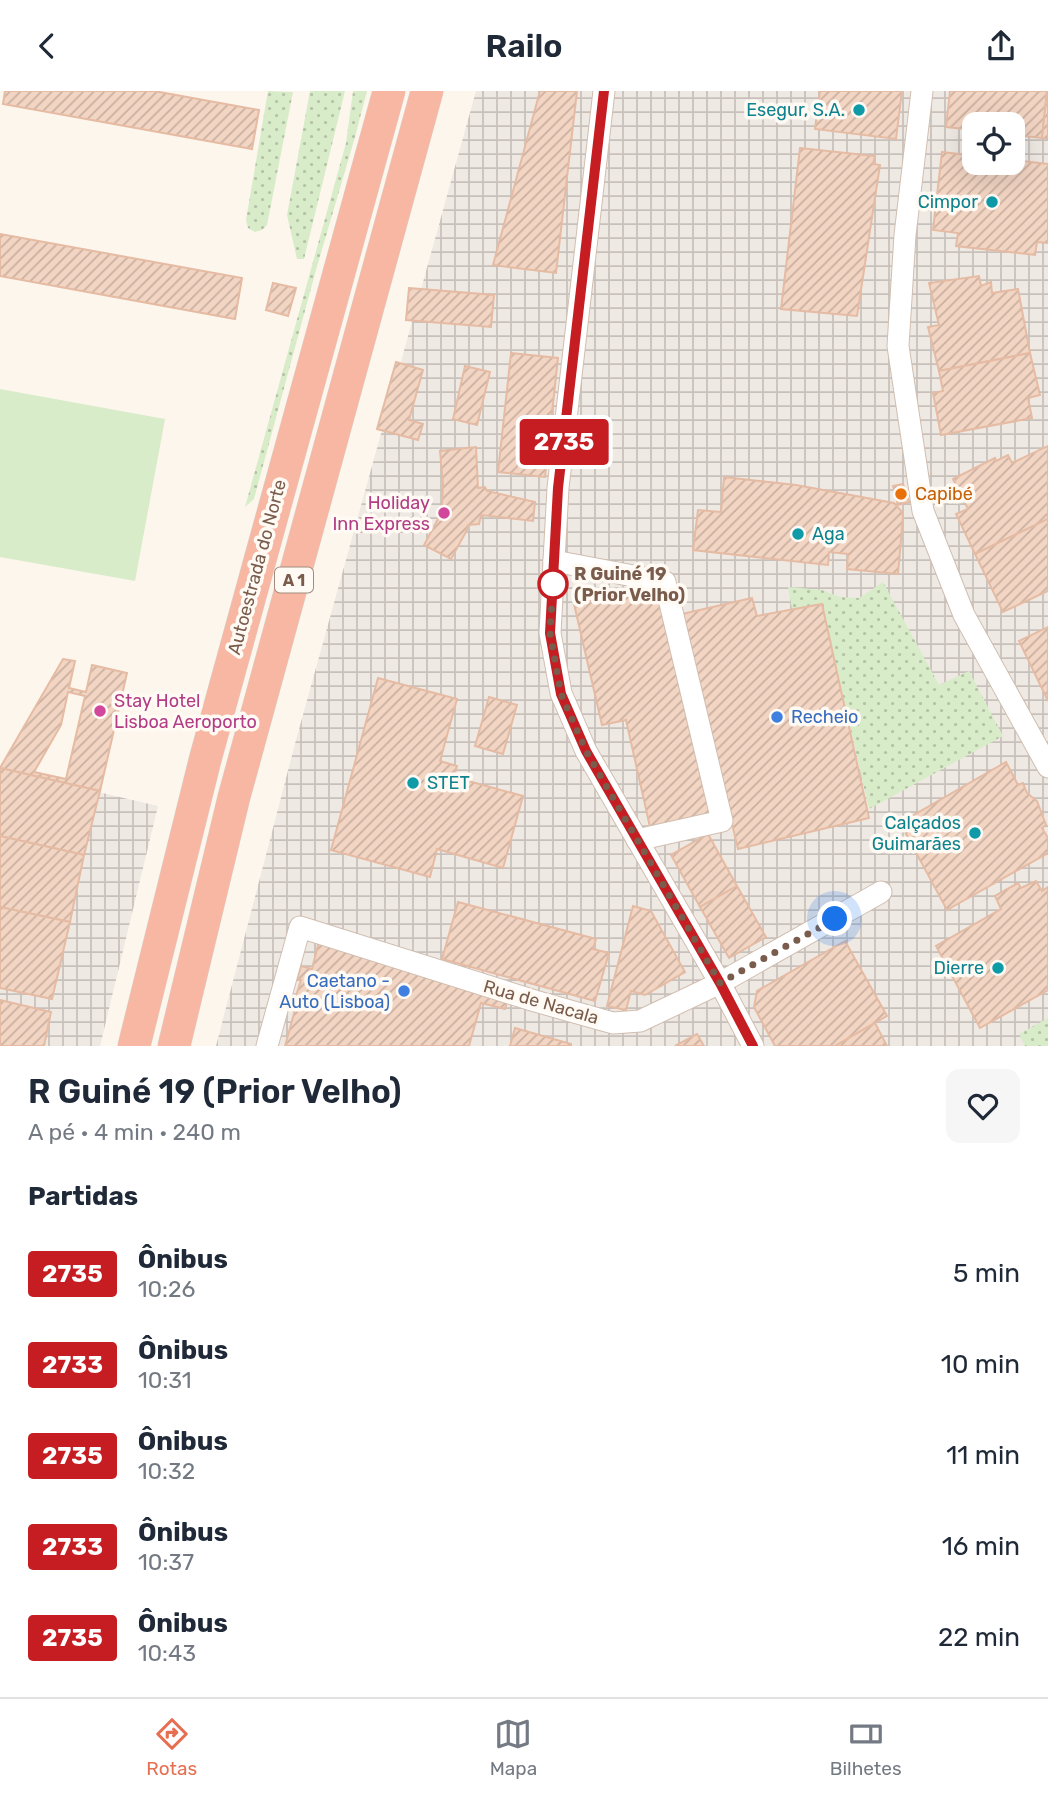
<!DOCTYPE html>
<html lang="pt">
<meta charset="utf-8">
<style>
body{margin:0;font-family:Rubik,sans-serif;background:#f6f6f7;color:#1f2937;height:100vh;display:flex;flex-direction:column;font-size:26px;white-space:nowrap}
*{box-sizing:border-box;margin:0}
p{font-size:23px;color:#747a83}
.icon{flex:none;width:38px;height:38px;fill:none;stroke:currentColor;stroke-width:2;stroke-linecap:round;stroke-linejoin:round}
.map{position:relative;height:955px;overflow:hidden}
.panel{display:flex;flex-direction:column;background:#fff;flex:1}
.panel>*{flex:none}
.badge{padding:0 14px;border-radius:5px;font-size:24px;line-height:46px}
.buttons{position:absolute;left:962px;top:21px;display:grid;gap:14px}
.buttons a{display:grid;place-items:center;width:63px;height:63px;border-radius:14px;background:#fff;box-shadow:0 7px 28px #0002;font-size:35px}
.you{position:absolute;width:35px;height:35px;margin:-18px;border:5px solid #fff;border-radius:50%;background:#1a73e8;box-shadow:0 0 0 10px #1a73e833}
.map>.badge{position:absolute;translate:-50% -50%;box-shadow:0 0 0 4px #fff}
h2{padding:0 28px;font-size:26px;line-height:63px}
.round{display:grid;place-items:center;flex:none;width:74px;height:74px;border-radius:14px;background:#f6f6f7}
.head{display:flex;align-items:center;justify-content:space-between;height:119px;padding:0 28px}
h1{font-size:33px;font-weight:600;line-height:52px}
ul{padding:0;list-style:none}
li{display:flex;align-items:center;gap:21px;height:91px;padding:0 28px}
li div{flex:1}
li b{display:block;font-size:26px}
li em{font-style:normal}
li .badge{min-width:77px;font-weight:700;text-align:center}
header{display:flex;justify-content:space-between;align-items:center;height:91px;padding:0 28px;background:#fff;font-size:32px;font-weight:600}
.tab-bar{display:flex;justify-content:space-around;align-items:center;height:98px;border-top:2px solid #e0e1e3;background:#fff;font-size:19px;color:#747a83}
.tab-bar a{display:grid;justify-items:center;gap:4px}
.tab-bar .active{color:#e76f51}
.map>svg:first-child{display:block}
.industrial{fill:url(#industrial-grid);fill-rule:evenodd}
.grass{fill:url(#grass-dots)}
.park{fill:#d8ecc9}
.building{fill:url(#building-hatch);stroke:#e6bba3;stroke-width:2;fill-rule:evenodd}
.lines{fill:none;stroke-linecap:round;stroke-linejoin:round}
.minor-casing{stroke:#d1beb0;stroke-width:23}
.highway-casing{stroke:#dad1cd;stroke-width:33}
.minor{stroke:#fff;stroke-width:21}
.highway{stroke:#f7b7a3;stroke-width:32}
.line-casing{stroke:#fff;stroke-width:16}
.line{stroke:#c61d23;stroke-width:10}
.walk{stroke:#7a5c4d;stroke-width:7;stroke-dasharray:0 12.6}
.culture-dot{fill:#0f9aa8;stroke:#fffaf3;stroke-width:2.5}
.food-dot{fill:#e8710a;stroke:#fffaf3;stroke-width:2.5}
.hotel-dot{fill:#d1479c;stroke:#fffaf3;stroke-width:2.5}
.stop-dot{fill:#fff;stroke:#c61d23;stroke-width:3.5}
.shop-dot{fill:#3f7fe0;stroke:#fffaf3;stroke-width:2.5}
.labels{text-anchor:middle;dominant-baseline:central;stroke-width:7;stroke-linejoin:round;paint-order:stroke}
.shield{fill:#fffaf3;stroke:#a28b7f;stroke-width:2}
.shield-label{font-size:16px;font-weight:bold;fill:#7a5c4d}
.culture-label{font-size:18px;fill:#0d838f;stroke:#fffaf3;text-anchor:end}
.food-label{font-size:18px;fill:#c56008;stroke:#fffaf3;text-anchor:start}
.hotel-label{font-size:18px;fill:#b23c85;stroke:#fffaf3;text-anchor:end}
.street-label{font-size:18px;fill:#7a5c4d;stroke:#fffaf3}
.stop-label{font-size:18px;font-weight:bold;fill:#7a5c4d;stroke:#fffaf3;text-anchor:start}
.shop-label{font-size:18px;fill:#366cbe;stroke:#fffaf3;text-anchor:start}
</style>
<header><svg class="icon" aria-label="back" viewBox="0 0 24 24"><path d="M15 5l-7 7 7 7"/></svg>Railo<svg class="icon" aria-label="share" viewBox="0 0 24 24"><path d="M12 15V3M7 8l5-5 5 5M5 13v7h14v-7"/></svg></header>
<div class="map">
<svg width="1048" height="955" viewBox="0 0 1048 955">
<defs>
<pattern id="industrial-grid" width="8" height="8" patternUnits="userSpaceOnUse" patternTransform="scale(1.75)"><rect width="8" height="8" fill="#efe9e4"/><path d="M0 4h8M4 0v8" fill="none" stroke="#c7c0bb"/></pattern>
<pattern id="grass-dots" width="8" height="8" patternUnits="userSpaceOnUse" patternTransform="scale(1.75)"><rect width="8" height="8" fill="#d8ecc9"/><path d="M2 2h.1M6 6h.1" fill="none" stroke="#b4c2a5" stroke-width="1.8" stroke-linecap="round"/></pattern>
<pattern id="building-hatch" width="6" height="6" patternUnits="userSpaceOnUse" patternTransform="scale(1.75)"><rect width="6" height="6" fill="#f3d5c3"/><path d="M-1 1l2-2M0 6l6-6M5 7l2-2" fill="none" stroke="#cab0a1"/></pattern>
</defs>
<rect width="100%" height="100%" fill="#fdf6ec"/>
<g class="industrial">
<path d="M 476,0 L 1048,0 L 1048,955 L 216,955 L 296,649 ZM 975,33 L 1013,33 L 1013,72 L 975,72 Z"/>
<polygon points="0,678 158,715 100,955 0,955"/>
</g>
<g class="grass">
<polygon points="268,0 293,1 267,134 262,139 255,141 248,137 246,129"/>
<polygon points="310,0 345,0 304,168 297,168 287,124"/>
<polygon points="353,0 367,0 355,46 316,179 254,408 245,416 346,52"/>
<polygon points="883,491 939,594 969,580 1003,645 869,718 822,514 792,518 788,496 822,499 840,506 859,507"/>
<polygon points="1048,927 1048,955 1025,955 1019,943"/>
</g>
<polygon class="park" points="0,298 165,328 135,490 0,466"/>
<g class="building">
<polygon points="5,0 154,0 259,19 252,58 3,13"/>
<polygon points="540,0 577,0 556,182 493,174"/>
<polygon points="820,0 902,0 896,48 815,38"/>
<polygon points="950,0 1047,0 1042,47 1013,44 1013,33 975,33 975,39 946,36"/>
<polygon points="1047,0 1048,0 1048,48 1042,47"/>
<polygon points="800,57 875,65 873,73 880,74 857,225 781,218"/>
<polygon points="942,61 975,65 975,72 1013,72 1013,69 1048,73 1048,152 1037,151 1035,164 956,155 958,142 933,139"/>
<polygon points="0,143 242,187 235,228 0,185"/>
<polygon points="979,185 981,195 991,191 992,202 1018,198 1030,262 939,280 928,236 939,234 929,192"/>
<polygon points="273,192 296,197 288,225 266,219"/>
<polygon points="409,197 494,204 491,236 406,229"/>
<polygon points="511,262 558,267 545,386 498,381"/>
<polygon points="1030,262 1040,304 1028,307 1032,327 941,344 933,302 943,300 939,280"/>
<polygon points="396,271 423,279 409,329 423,333 418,349 377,338"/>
<polygon points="465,275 490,281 477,334 453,328"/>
<polygon points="1048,355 1048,428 975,463 956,423 968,418 953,388 995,367 996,370 1008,364 1012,372"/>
<polygon points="476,356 478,397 485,396 487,400 535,411 533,430 481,424 479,433 468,434 467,439 451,468 424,454 439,426 442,414 443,393 440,360"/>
<polygon points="724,386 796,394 894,412 902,421 903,426 898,483 847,478 848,463 829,461 828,474 693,459 698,419 721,421"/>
<polygon points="903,393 909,411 898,414 893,395"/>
<polygon points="1048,428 1048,500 1003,521 975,463"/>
<polygon points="658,494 711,722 650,736 626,629 602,634 574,513"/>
<polygon points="752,507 757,525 822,513 869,727 738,758 682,523"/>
<polygon points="1048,536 1048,610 1019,550"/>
<path d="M 63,568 L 75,570 L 69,597 L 86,601 L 92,574 L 127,582 L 100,700 L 0,677 ZM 68,601 L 85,605 L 66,688 L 34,681 L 61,634 Z"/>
<polygon points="378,587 457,608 440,670 457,675 454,686 523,705 503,777 437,758 430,786 331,759"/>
<polygon points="489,606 517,614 503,663 475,655"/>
<polygon points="1006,671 1018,694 1023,692 1027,702 1037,710 1046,734 1042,737 1048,747 1048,762 947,819 900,732"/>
<polygon points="0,677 100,700 84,764 0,745"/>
<polygon points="708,743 737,795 700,816 671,764"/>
<polygon points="0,745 84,764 70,831 0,816"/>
<polygon points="1036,790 1042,800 1048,796 1048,899 980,937 936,855 1001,818 995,805 1018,792 1021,797"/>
<polygon points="737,795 766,846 729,867 700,816"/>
<polygon points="458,811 596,848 593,858 609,862 595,910 442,868"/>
<polygon points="633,815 651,820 685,881 645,904 631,900 626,919 607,915"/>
<polygon points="0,816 70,831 52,908 0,897"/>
<polygon points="319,850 512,892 505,918 481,912 469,955 285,955 298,908 295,908 301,889 297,888 301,875 312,878"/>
<polygon points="845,850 887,925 835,955 775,955 754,916 757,900"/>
<polygon points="0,909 51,921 44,955 0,955"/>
<polygon points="875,932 887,955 835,955"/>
<polygon points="515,937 571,953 571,955 510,955"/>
<polygon points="697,943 704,955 675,955"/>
</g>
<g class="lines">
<g class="minor-casing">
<g id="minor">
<polyline points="604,0 558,397 550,542 561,602 586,660 720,892 753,955"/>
<polyline points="922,0 905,144 898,255 923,420 964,524 1048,676"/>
<polyline points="554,470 665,491 722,730 637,749"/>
<polyline points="267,955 300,836 535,910 613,932 640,930 720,892 881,801"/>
</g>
</g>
<g class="highway-casing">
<g id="highway">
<polyline points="134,955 205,669 389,0"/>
<polyline points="174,955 234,706 427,0"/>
</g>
</g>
<use href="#minor" class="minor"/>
<use href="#highway" class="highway"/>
</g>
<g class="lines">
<g class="line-casing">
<polyline id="line" points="604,0 558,397 550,542 561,603 586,660 720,892 753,955"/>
</g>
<use href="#line" class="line"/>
<polyline class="walk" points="553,493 550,542 561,603 586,660 720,892 835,828"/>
</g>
<g class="culture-dot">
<circle cx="859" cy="19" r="7"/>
<circle cx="992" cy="111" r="7"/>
<circle cx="798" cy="443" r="7"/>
<circle cx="413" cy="692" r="7"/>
<circle cx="975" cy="742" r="7"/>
<circle cx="998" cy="877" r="7"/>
</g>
<circle class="food-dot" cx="901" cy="403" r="7"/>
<g class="hotel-dot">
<circle cx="444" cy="422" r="7"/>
<circle cx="100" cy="620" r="7"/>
</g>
<circle class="stop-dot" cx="553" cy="493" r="14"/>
<g class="shop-dot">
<circle cx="777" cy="626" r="7"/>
<circle cx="404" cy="900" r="7"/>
</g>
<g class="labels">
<rect class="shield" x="275" y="476.5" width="38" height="25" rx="5"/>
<g class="shield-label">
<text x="294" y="489">A 1</text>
</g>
<g class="culture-label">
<text x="845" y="19">Esegur, S.A.</text>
<text x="978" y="111">Cimpor</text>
<text x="812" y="443" text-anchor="start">Aga</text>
<text x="427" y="692" text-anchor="start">STET</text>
<text x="961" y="732">Calçados<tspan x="961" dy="21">Guimarães</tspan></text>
<text x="984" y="877">Dierre</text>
</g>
<g class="food-label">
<text x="915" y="403">Capibé</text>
</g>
<g class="hotel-label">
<text x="430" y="412">Holiday<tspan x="430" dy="21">Inn Express</tspan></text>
<text x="114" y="610" text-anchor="start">Stay Hotel<tspan x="114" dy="21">Lisboa Aeroporto</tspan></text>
</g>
<g class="street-label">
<text transform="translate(257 476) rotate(-75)">Autoestrada do Norte</text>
<text transform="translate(541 911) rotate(16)">Rua de Nacala</text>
</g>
<g class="stop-label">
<text x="574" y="483">R Guiné 19<tspan x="574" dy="21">(Prior Velho)</tspan></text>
</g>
<g class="shop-label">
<text x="791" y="626">Recheio</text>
<text x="390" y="890" text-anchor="end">Caetano -<tspan x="390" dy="21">Auto (Lisboa)</tspan></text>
</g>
</g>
</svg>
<div class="buttons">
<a><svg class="icon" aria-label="locate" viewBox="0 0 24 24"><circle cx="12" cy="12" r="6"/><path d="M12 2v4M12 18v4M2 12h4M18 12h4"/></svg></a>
</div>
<div class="you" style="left:835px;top:828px"></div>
<b class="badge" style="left:564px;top:351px;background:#c61d23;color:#fff">2735</b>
</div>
<section class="panel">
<div class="head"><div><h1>R Guiné 19 (Prior Velho)</h1><p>A pé · 4 min · 240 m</p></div><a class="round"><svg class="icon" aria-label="heart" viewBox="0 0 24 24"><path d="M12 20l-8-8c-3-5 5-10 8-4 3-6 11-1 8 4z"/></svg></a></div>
<h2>Partidas</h2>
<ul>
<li><span class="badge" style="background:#c61d23;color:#fff">2735</span><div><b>Ônibus</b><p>10:26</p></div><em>5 min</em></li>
<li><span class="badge" style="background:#c61d23;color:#fff">2733</span><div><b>Ônibus</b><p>10:31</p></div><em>10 min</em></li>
<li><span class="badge" style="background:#c61d23;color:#fff">2735</span><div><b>Ônibus</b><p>10:32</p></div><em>11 min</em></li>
<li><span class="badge" style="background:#c61d23;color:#fff">2733</span><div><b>Ônibus</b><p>10:37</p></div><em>16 min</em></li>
<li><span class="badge" style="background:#c61d23;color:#fff">2735</span><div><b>Ônibus</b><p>10:43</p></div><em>22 min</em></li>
</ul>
</section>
<nav class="tab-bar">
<a class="active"><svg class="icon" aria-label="directions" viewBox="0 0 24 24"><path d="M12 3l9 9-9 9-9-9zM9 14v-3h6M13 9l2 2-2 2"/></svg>Rotas</a>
<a><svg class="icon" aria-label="map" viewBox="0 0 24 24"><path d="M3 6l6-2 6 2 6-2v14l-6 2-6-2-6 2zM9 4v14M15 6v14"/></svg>Mapa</a>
<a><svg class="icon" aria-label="tickets" viewBox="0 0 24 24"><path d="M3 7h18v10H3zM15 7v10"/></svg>Bilhetes</a>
</nav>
